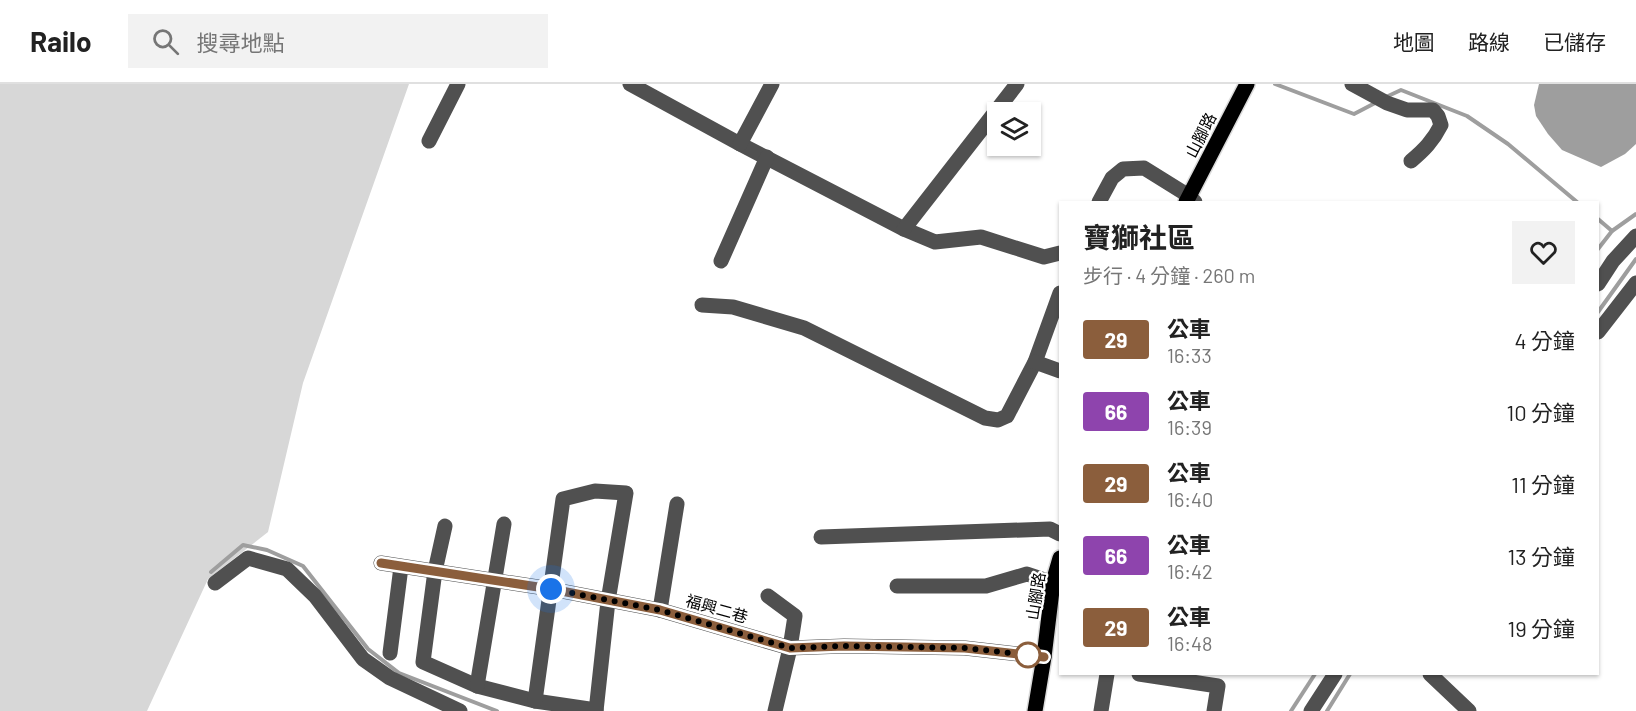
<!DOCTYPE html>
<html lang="zh-TW">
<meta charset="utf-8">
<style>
body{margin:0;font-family:Barlow,"Noto Sans TC",sans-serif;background:#f2f2f2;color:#222;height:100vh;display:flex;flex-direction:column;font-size:22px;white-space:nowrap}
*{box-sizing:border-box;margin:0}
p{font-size:20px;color:#767676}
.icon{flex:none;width:33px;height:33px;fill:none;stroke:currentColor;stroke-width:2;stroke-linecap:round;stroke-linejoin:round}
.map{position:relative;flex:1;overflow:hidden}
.sheet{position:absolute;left:1059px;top:117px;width:540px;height:474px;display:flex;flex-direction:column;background:#fff;border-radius:0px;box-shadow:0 2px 4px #0004}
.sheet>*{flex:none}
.badge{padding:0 12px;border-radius:4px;font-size:21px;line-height:39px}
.controls{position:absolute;left:987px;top:18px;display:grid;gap:12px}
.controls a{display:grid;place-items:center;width:54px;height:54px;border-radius:0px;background:#fff;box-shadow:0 2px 4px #0004;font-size:30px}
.you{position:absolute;width:30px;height:30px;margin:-15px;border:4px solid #fff;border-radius:50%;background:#1a73e8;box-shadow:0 0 0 9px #1a73e833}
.map>.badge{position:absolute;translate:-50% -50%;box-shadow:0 0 0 3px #fff}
.round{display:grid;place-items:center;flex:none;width:63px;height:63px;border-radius:0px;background:#f2f2f2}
.summary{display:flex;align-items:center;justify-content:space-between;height:102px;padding:0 24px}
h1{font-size:28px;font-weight:700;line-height:45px}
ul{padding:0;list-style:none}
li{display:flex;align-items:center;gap:18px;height:72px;padding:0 24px}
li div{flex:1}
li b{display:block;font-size:22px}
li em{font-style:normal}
li .badge{min-width:66px;font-weight:700;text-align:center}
header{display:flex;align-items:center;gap:36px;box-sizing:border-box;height:84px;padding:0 30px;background:#fff;border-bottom:2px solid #e0e0e0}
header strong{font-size:28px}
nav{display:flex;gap:33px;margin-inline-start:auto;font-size:21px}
.search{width:420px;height:54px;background:#f2f2f2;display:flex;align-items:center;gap:15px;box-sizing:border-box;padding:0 21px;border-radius:0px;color:#767676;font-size:22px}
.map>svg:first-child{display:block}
.green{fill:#d7d7d7}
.water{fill:#9e9e9e}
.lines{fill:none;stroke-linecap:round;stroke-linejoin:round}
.stream{stroke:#9e9e9e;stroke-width:4}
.major-casing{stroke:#dbdbdb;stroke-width:18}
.minor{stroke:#505050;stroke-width:15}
.major{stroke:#000;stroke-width:15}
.line-casing{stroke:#fff;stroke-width:14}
.line{stroke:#8b5e3c;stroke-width:9}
.walk{stroke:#000;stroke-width:6;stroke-dasharray:0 10.8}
.stop-dot{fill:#fff;stroke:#8b5e3c;stroke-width:3}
.labels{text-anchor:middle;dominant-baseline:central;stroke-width:4.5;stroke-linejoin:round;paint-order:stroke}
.street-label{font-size:16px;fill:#000;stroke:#fff}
</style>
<header>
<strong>Railo</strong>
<div class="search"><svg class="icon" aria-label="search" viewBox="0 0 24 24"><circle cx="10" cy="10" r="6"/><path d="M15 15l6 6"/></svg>搜尋地點</div>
<nav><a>地圖</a><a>路線</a><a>已儲存</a></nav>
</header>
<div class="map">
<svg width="1636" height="627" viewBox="0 0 1636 627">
<rect width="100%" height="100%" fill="#fff"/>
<polygon class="green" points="0,0 409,0 303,299 268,448 208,495 147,627 0,627"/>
<polygon class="water" points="1539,0 1636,0 1636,60 1625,70 1601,83 1562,66 1548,50 1536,32 1534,21"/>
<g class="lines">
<g class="stream">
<polyline points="1275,0 1354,30 1377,18"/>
<polyline points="1386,13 1401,6 1467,32 1508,60 1577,118"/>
<polyline points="1598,135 1612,147"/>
<polyline points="1598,165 1612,147 1636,130"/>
<polyline points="1598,228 1636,175"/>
<polyline points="211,488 243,461 267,466 303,482 368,565 399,589 497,627"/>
<polyline points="1291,627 1315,590"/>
<polyline points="1327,627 1350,590"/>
</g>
<g class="major-casing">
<g id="major">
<polyline points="1186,118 1247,0"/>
<polyline points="1035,627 1044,573 1053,498 1060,474"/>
</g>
</g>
<g class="minor">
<polyline points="630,0 740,60 904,145 935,158 981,153 1044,173 1060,169"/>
<path d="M 1352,0 L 1387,19 L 1407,26 L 1433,26 L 1438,32 L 1441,41 C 1433,57 1424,66 1411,77"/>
<polyline points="429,57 458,0"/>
<polyline points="740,60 772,0"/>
<polyline points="1099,118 1112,94 1123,85 1144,84 1189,112 1195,118"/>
<polyline points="904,145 1017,0"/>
<polyline points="721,177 767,73"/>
<polyline points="1598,200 1613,177 1636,152"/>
<polyline points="702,221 733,223 804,244 985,334 998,336 1007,332 1035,278 1060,209"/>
<polyline points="1598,248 1636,199"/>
<polyline points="1035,278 1060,287"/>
<polyline points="445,442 435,487 423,578 477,602 535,617 596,626"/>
<polyline points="821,453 1050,445 1060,450"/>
<polyline points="381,479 551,505 660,526 790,564 844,562 965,564 1044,573"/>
<polyline points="215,499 248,474 287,485 315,512 363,575 390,594 460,627"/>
<polyline points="897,502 986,502 1027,490 1060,501"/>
<polyline points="768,512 795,532 790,564 775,627"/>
<polyline points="660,526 677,420"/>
<polyline points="390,569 401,483"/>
<polyline points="1139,590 1218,602 1214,627"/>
<polyline points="1430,590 1469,627"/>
<polyline points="477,602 504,440"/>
<polyline points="535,617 563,415 595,407 626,409 608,517 596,627"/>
<polyline points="1101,627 1107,590"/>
<polyline points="1311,627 1335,590"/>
</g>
<use href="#major" class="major"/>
</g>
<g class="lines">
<g class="line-casing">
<polyline id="line" points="381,479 551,505 660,526 790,564 844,562 965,564 1044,573"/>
</g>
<use href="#line" class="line"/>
<polyline class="walk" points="551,505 660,526 790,564 844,562 965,564 1028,571"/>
</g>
<circle class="stop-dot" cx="1028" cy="571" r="12"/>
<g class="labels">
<g class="street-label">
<text transform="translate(1200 51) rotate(-63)">山腳路</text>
<text transform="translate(1035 512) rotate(-81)">山腳路</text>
<text transform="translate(717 524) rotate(16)">福興二巷</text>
</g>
</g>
</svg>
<div class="controls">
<a><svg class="icon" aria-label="layers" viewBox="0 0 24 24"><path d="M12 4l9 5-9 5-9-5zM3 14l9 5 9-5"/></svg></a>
</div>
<div class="you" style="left:551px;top:505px"></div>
<section class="sheet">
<div class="summary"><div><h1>寶獅社區</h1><p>步行 · 4 分鐘 · 260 m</p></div><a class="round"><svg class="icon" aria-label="heart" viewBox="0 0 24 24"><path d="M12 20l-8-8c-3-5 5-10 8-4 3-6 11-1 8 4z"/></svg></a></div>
<ul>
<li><span class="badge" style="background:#8b5e3c;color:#fff">29</span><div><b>公車</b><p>16:33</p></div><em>4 分鐘</em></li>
<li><span class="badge" style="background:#8e44ad;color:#fff">66</span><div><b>公車</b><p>16:39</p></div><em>10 分鐘</em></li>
<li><span class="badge" style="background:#8b5e3c;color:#fff">29</span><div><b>公車</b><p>16:40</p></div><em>11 分鐘</em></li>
<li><span class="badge" style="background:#8e44ad;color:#fff">66</span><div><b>公車</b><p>16:42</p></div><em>13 分鐘</em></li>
<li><span class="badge" style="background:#8b5e3c;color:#fff">29</span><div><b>公車</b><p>16:48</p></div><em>19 分鐘</em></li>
</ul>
</section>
</div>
